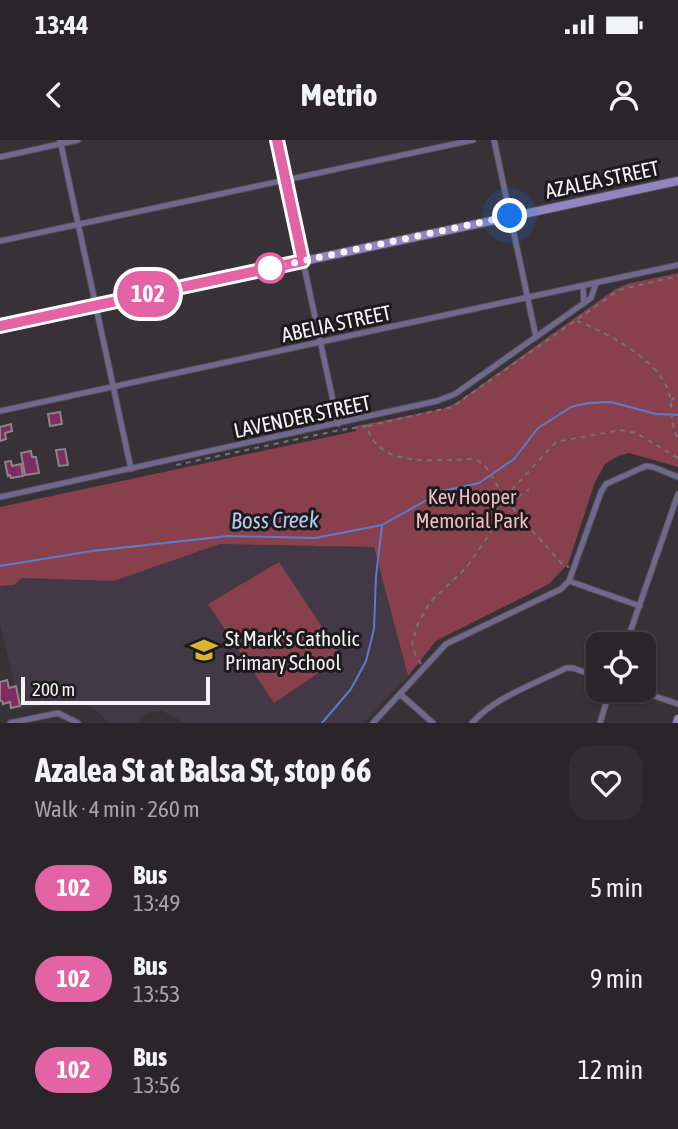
<!DOCTYPE html>
<meta charset="utf-8">
<style>
body{margin:0;font-family:"Asap Condensed",sans-serif;background:#312d32;color:#f1f3f6;height:100vh;display:flex;flex-direction:column;font-size:26px;white-space:nowrap}
*{box-sizing:border-box;margin:0}
p{font-size:23px;color:#a5a5a8}
.icon{flex:none;width:38px;height:38px;fill:none;stroke:currentColor;stroke-width:2;stroke-linecap:round;stroke-linejoin:round}
.map{position:relative;height:583px;overflow:hidden}
.sheet{display:flex;flex-direction:column;background:#29252a;flex:1}
.sheet>*{flex:none}
.badge{padding:0 14px;border-radius:23px;font-size:24px;line-height:46px}
.tools{position:absolute;left:586px;top:492px;display:grid;gap:14px}
.tools a{display:grid;place-items:center;width:70px;height:70px;border-radius:14px;background:#29252a;box-shadow:0 2px 5px #0004,0 0 0 2px #454247;font-size:35px}
.scale{position:absolute;left:21px;bottom:18px;width:189px;box-sizing:border-box;padding-left:7px;border:4px solid #f6f2f7;border-top:0;font-size:19px;line-height:24px;white-space:nowrap;color:#f6f2f7;-webkit-text-stroke:5px #1c1a1d;paint-order:stroke}
.you{position:absolute;width:35px;height:35px;margin:-18px;border:5px solid #fff;border-radius:50%;background:#1a73e8;box-shadow:0 0 0 10px #1a73e833}
.map>.badge{position:absolute;translate:-50% -50%;box-shadow:0 0 0 4px #fff}
.round{display:grid;place-items:center;flex:none;width:74px;height:74px;border-radius:21px;background:#312d32}
.head{display:flex;align-items:center;justify-content:space-between;height:119px;padding:0 35px}
h1{font-size:33px;font-weight:700;line-height:52px}
ul{padding:0;list-style:none}
li{display:flex;align-items:center;gap:21px;height:91px;padding:0 35px}
li div{flex:1}
li b{display:block;font-size:26px}
li em{font-style:normal}
li .badge{min-width:77px;font-weight:700;text-align:center}
.status{display:flex;justify-content:space-between;align-items:center;height:49px;padding:0 35px;background:#29252a;direction:ltr}
.status svg{height:19px;fill:currentColor}
header{display:flex;justify-content:space-between;align-items:center;height:91px;padding:0 35px;background:#29252a;font-size:32px;font-weight:700}
.map>svg:first-child{display:block}
.built{fill:#433946}
.green{fill:#88414c}
.lines{fill:none;stroke-linecap:round;stroke-linejoin:round}
.stream{stroke:#597dcc;stroke-width:2}
.building{fill:#7f2d61;stroke:#8e8388;stroke-width:2}
.street-casing{stroke:#565057;stroke-width:7}
.secondary-casing{stroke:#565057;stroke-width:10}
.path{stroke:#767177;stroke-width:2;stroke-dasharray:5 5;stroke-linecap:butt}
.street{stroke:#6f698e;stroke-width:5}
.secondary{stroke:#9087c2;stroke-width:8}
.line-casing{stroke:#fff;stroke-width:16}
.line{stroke:#e463a4;stroke-width:10}
.walk{stroke:#f6f2f7;stroke-width:7;stroke-dasharray:0 12.6}
.stop-dot{fill:#fff;stroke:#e463a4;stroke-width:3.5}
.labels{text-anchor:middle;dominant-baseline:central;stroke-width:6;stroke-linejoin:round;paint-order:stroke}
.street-label{font-size:21px;fill:#f6f2f7;stroke:#1c1a1d}
.park-label{font-size:21px;fill:#f4bdc2;stroke:#1c1a1d}
.poi-label{font-size:21px;fill:#f6f2f7;stroke:#1c1a1d;text-anchor:start}
.water-label{font-size:23px;font-style:italic;fill:#b4c8f2;stroke:#1c1a1d}
</style>
<div class="status"><b>13:44</b><svg viewBox="0 0 49 12"><path d="M0 12V9h3v3zM5 12V6h3v6zM10 12V3h3v9zM15 12V0h3v12zM26 1h20v11H26zM47 4h2v5h-2z"/></svg></div>
<header><svg class="icon" aria-label="back" viewBox="0 0 24 24"><path d="M15 5l-7 7 7 7"/></svg>Metrio<svg class="icon" aria-label="person" viewBox="0 0 24 24"><circle cx="12" cy="8" r="4"/><path d="M4 21q1-7 8-7t8 7"/></svg></header>
<div class="map">
<svg width="678" height="583" viewBox="0 0 678 583">
<rect width="100%" height="100%" fill="#373138"/>
<polygon class="built" points="220,404 374,407 408,536 363,583 185,583 162,570 146,573 136,583 108,583 94,568 79,562 64,561 21,569 0,484 0,446 14,445 22,438 114,441"/>
<g class="green">
<polygon points="678,133 678,327 629,313 618,316 605,324 595,342 568,424 549,444 436,501 408,536 374,407 220,404 114,441 22,438 14,445 0,446 0,367 356,291 356,286 442,269 456,263 614,150 627,144"/>
<polygon points="279,422 342,517 274,563 208,464"/>
</g>
<g class="lines">
<g class="stream">
<polyline points="0,426 92,411 228,396 315,398 382,385 443,351 479,343 514,319 538,288 571,267 588,263 611,262 656,274 678,275"/>
<polyline points="322,583 351,549 366,521 374,489 376,436 382,386"/>
</g>
</g>
<g class="building">
<polygon points="60,272 62,284 50,286 48,274"/>
<polygon points="11,284 12,291 5,293 6,299 0,301 0,287"/>
<polygon points="65,309 68,325 59,326 56,310"/>
<polygon points="31,311 32,317 36,317 39,333 25,335 21,313"/>
<polygon points="11,321 12,326 21,324 23,336 11,338 10,335 8,336 5,322"/>
<polygon points="7,540 9,548 16,546 20,566 11,568 10,562 3,564 2,561 0,561 0,542"/>
</g>
<g class="lines">
<g class="street-casing">
<g id="street">
<polyline points="60,0 131,329"/>
<polyline points="277,0 338,284"/>
<polyline points="494,0 536,197"/>
<polyline points="0,17 78,0"/>
<polyline points="0,101 473,0"/>
<polyline points="583,146 584,163"/>
<polyline points="0,271 678,125"/>
<polyline points="0,357 437,261 455,254 591,158 596,143"/>
<polyline points="569,441 640,466"/>
<polyline points="626,504 678,354"/>
<polyline points="636,550 678,564"/>
<polyline points="400,554 433,583"/>
<polyline points="10,583 58,573 78,583"/>
<polyline points="373,583 446,504 561,449 569,441 601,352 606,344 646,326 653,327 678,337"/>
<path d="M 472,583 C 495,557 535,544 566,528 L 573,528 L 598,537"/>
<polyline points="600,583 610,550"/>
</g>
</g>
<g class="secondary-casing">
<g id="secondary">
<polyline points="0,186 678,41"/>
<polyline points="677,583 678,579"/>
</g>
</g>
<g class="path">
<path d="M 577,181 C 606,192 657,219 668,250 C 674,266 669,284 678,299"/>
<polyline points="671,261 678,255"/>
<polyline points="368,286 452,267 619,150 678,136"/>
<path d="M 176,325 L 340,290 L 367,286 C 377,325 423,320 454,320 C 461,320 469,318 476,320 C 490,325 496,347 505,358 C 522,381 543,402 562,424 L 569,427"/>
<polyline points="510,363 529,349"/>
<polyline points="421,524 415,514 412,503 418,484 430,462 466,428 491,392 493,377 504,358 556,302 620,290 636,293 678,318"/>
</g>
<use href="#street" class="street"/>
<use href="#secondary" class="secondary"/>
</g>
<g class="lines">
<g class="line-casing">
<polyline id="line" points="0,186 303,121 277,0"/>
</g>
<use href="#line" class="line"/>
<polyline class="walk" points="270,128 510,76"/>
</g>
<defs>
<g id="school-bare" transform="scale(2.1)"><path d="M0-5L7-2L0 1L-7-2ZM-4 1L0 2.5L4 1V4Q0 6-4 4Z" fill="#d8b434" stroke="#1c1a1d" stroke-width="2.5" paint-order="stroke"/></g>
</defs>
<g fill-rule="evenodd">
<use href="#school-bare" x="204" y="510"/>
</g>
<circle class="stop-dot" cx="270" cy="128" r="14"/>
<g class="labels">
<g class="street-label">
<text transform="translate(602 39) rotate(-12)">AZALEA STREET</text>
<text transform="translate(336 183) rotate(-12)">ABELIA STREET</text>
<text transform="translate(302 276) rotate(-12)">LAVENDER STREET</text>
</g>
<g class="park-label">
<text x="472" y="356">Kev Hooper<tspan x="472" dy="24">Memorial Park</tspan></text>
</g>
<g class="poi-label">
<text x="225" y="498">St Mark's Catholic<tspan x="225" dy="24">Primary School</tspan></text>
</g>
<g class="water-label">
<text transform="translate(275 380) rotate(-1)">Boss Creek</text>
</g>
</g>
</svg>
<div class="tools">
<a><svg class="icon" aria-label="locate" viewBox="0 0 24 24"><circle cx="12" cy="12" r="6"/><path d="M12 2v4M12 18v4M2 12h4M18 12h4"/></svg></a>
</div>
<div class="scale">200 m</div>
<div class="you" style="left:510px;top:76px"></div>
<b class="badge" style="left:148px;top:154px;background:#e463a4;color:#fff">102</b>
</div>
<section class="sheet">
<div class="head"><div><h1>Azalea St at Balsa St, stop 66</h1><p>Walk · 4 min · 260 m</p></div><a class="round"><svg class="icon" aria-label="heart" viewBox="0 0 24 24"><path d="M12 20l-8-8c-3-5 5-10 8-4 3-6 11-1 8 4z"/></svg></a></div>
<ul>
<li><span class="badge" style="background:#e463a4;color:#fff">102</span><div><b>Bus</b><p>13:49</p></div><em>5 min</em></li>
<li><span class="badge" style="background:#e463a4;color:#fff">102</span><div><b>Bus</b><p>13:53</p></div><em>9 min</em></li>
<li><span class="badge" style="background:#e463a4;color:#fff">102</span><div><b>Bus</b><p>13:56</p></div><em>12 min</em></li>
</ul>
</section>
